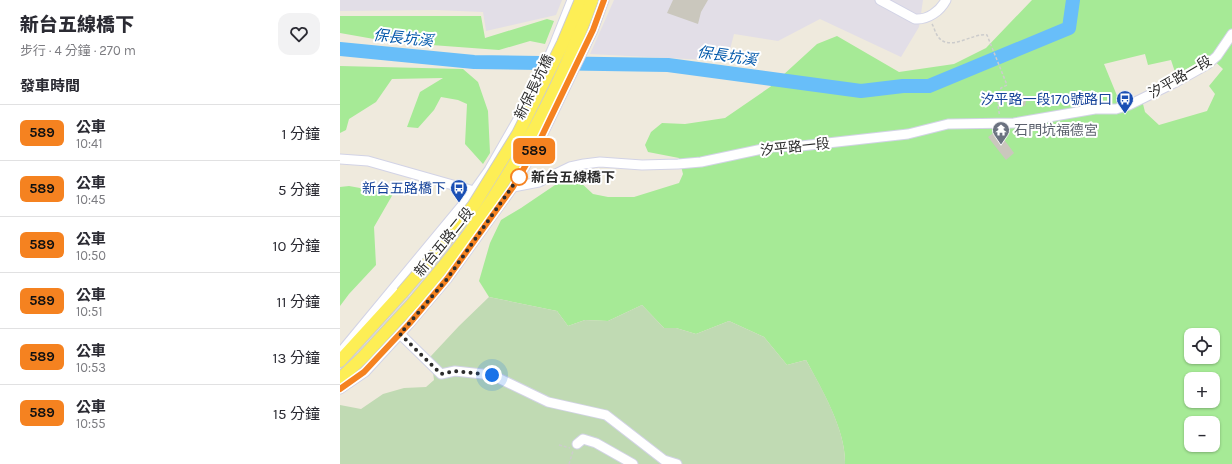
<!DOCTYPE html>
<html lang="zh-TW">
<meta charset="utf-8">
<style>
body{margin:0;font-family:Karla,"Noto Sans TC",sans-serif;background:#f2f2f3;color:#2b2b33;height:100vh;display:flex;flex-direction:column;font-size:15px;white-space:nowrap}
*{box-sizing:border-box;margin:0}
p{font-size:13px;color:#7c7c81}
.icon{flex:none;width:22px;height:22px;fill:none;stroke:currentColor;stroke-width:2;stroke-linecap:round;stroke-linejoin:round}
.map{position:relative;flex:1;overflow:hidden}
.side{display:flex;flex-direction:column;background:#fff;width:340px}
.side>*{flex:none}
.badge{padding:0 8px;border-radius:6px;font-size:14px;line-height:26px}
.controls{position:absolute;left:844px;top:328px;display:grid;gap:8px}
.controls a{display:grid;place-items:center;width:36px;height:36px;border-radius:8px;background:#fff;box-shadow:0 1px 3px #0004;font-size:20px}
.you{position:absolute;width:20px;height:20px;margin:-10px;border:3px solid #fff;border-radius:50%;background:#1a73e8;box-shadow:0 0 0 6px #1a73e833}
.map>.badge{position:absolute;translate:-50% -50%;box-shadow:0 0 0 2px #fff}
h2{padding:0 20px;font-size:15px;line-height:36px}
.round{display:grid;place-items:center;flex:none;width:42px;height:42px;border-radius:12px;background:#f2f2f3}
.headline{display:flex;align-items:center;justify-content:space-between;height:68px;padding:0 20px}
h1{font-size:19px;font-weight:800;line-height:30px}
ul{padding:0;list-style:none}
li{display:flex;align-items:center;gap:12px;height:56px;padding:0 20px;border-top:1px solid #e1e1e2}
li div{flex:1}
li b{display:block;font-size:15px}
li em{font-style:normal}
li .badge{min-width:44px;font-weight:700;text-align:center}
main{display:flex;flex:1;min-height:0}
.map>svg:first-child{display:block}
.industrial{fill:#e2dee7}
.green{fill:#a6ea96;fill-rule:evenodd}
.cemetery{fill:#c0dab3}
.lines{fill:none;stroke-linecap:round;stroke-linejoin:round}
.river{stroke:#68bef9;stroke-width:14}
.building{fill:#cac7bd}
.minor-casing{stroke:#d2d3e6;stroke-width:11}
.major-casing{stroke:#ccc;stroke-width:14}
.path{stroke:#ccc;stroke-width:1.5;stroke-dasharray:3 2;stroke-linecap:butt}
.minor{stroke:#fff;stroke-width:9}
.major{stroke:#fdee55;stroke-width:12}
.major-bridge-casing{stroke:#ccc;stroke-width:14;stroke-linecap:butt}
.major-bridge{stroke:#fdee55;stroke-width:12}
.line-casing{stroke:#fff;stroke-width:9}
.line{stroke:#f58220;stroke-width:6}
.walk{stroke:#2c2c2c;stroke-width:4;stroke-dasharray:0 7.2}
.stop-dot{fill:#fff;stroke:#f58220;stroke-width:2}
.labels{text-anchor:middle;dominant-baseline:central;stroke-width:4;stroke-linejoin:round;paint-order:stroke}
.street-label{font-size:14px;fill:#2c2c2c;stroke:#fff}
.transit-label{font-size:14px;fill:#164399;stroke:#fff;text-anchor:end}
.worship-label{font-size:14px;fill:#5b616d;stroke:#fff;text-anchor:start}
.stop-label{font-size:14px;font-weight:bold;fill:#2c2c2c;stroke:#fff;text-anchor:start}
.water-label{font-size:15px;font-style:italic;fill:#0258aa;stroke:#fff}
</style>
<main>
<section class="side">
<div class="headline"><div><h1>新台五線橋下</h1><p>步行 · 4 分鐘 · 270 m</p></div><a class="round"><svg class="icon" aria-label="heart" viewBox="0 0 24 24"><path d="M12 20l-8-8c-3-5 5-10 8-4 3-6 11-1 8 4z"/></svg></a></div>
<h2>發車時間</h2>
<ul>
<li><span class="badge" style="background:#f58220;color:#111">589</span><div><b>公車</b><p>10:41</p></div><em>1 分鐘</em></li>
<li><span class="badge" style="background:#f58220;color:#111">589</span><div><b>公車</b><p>10:45</p></div><em>5 分鐘</em></li>
<li><span class="badge" style="background:#f58220;color:#111">589</span><div><b>公車</b><p>10:50</p></div><em>10 分鐘</em></li>
<li><span class="badge" style="background:#f58220;color:#111">589</span><div><b>公車</b><p>10:51</p></div><em>11 分鐘</em></li>
<li><span class="badge" style="background:#f58220;color:#111">589</span><div><b>公車</b><p>10:53</p></div><em>13 分鐘</em></li>
<li><span class="badge" style="background:#f58220;color:#111">589</span><div><b>公車</b><p>10:55</p></div><em>15 分鐘</em></li>
</ul>
</section>
<div class="map">
<svg width="892" height="464" viewBox="0 0 892 464">
<rect width="100%" height="100%" fill="#efeadd"/>
<g class="industrial">
<polygon points="0,0 222,0 216,15 146,31 143,12 95,10 0,11"/>
<polygon points="274,0 583,0 579,27 561,57 480,19 438,41 394,34 387,61 250,54"/>
</g>
<g class="green">
<path d="M 692,0 L 892,0 L 892,464 L 505,464 C 506,430 482,390 466,360 L 447,365 L 424,337 L 389,321 L 356,334 L 336,328 L 324,328 L 302,305 L 268,321 L 245,320 L 228,326 L 217,311 L 149,297 L 139,281 L 150,243 L 161,220 L 181,208 L 215,185 L 229,179 L 239,181 L 253,194 L 268,197 L 294,197 L 339,183 L 343,174 L 339,158 L 308,152 L 305,145 L 311,132 L 322,123 L 345,124 L 385,118 L 430,87 L 477,44 L 497,36 L 559,72 L 614,64 L 646,48 ZM 805,54 L 808,65 L 831,60 L 836,75 L 869,56 L 883,69 L 869,86 L 875,94 L 867,111 L 819,125 L 805,112 L 801,96 L 780,103 L 764,64 ZM 851,335 L 873,335 L 873,357 L 851,357 ZM 851,379 L 873,379 L 873,401 L 851,401 ZM 851,423 L 873,423 L 873,445 L 851,445 Z"/>
<polygon points="0,16 141,16 145,38 207,19 214,21 205,44 190,41 159,50 51,42 0,33"/>
<polygon points="0,66 123,69 138,82 148,111 150,153 143,164 125,144 127,104 118,100 101,97 94,110 78,128 67,127 80,92 103,78 52,79 36,102 9,119 6,130 0,133"/>
<polygon points="9,186 53,194 34,227 36,265 9,294 0,306 0,187"/>
</g>
<path class="cemetery" d="M 149,297 L 217,311 L 228,326 L 245,320 L 268,321 L 302,305 L 324,328 L 336,328 L 356,334 L 389,321 L 424,337 L 447,365 L 466,360 C 482,389 506,430 505,464 L 0,464 L 0,405 L 21,409 L 43,394 L 64,388 L 86,387 L 94,380 L 91,356 L 119,326 Z"/>
<g class="lines">
<polyline class="river" points="0,49 134,62 328,65 521,91 563,86 589,86 729,28 733,0"/>
</g>
<g class="building">
<polygon points="333,0 368,0 361,12 358,24 327,13"/>
<polygon points="662,91 687,96 685,106 660,101"/>
<polygon points="657,130 674,153 666,160 648,137"/>
</g>
<g class="lines">
<g class="minor-casing">
<g id="minor">
<path d="M 540,0 L 575,19 C 588,20 600,11 606,0"/>
<polyline points="202,73 215,43 232,0"/>
<polyline points="0,159 28,161 134,191 173,187 199,182 230,167 244,164 260,162 302,165 338,164 361,162 432,147 461,146 568,134 608,124 674,123 755,109 776,109 789,105 836,82 868,64 877,56 892,34"/>
<polyline points="60,334 101,374 115,371 152,375 208,402 266,415 324,460 337,464"/>
<polyline points="0,353 134,191 149,170 184,109"/>
<polyline points="0,389 25,372 69,324 107,279 173,187 198,144 253,30 264,0"/>
<polyline points="237,444 243,439 256,443 293,464"/>
</g>
</g>
<g class="major-casing">
<g id="major">
<polyline points="0,361 62,293"/>
<polyline points="0,379 23,357 73,303"/>
</g>
</g>
<g class="path">
<path d="M 592,24 C 594,27 595,32 597,35 C 608,54 633,32 647,35 L 667,85 L 661,88 C 658,97 657,106 660,116"/>
<polyline points="219,445 230,448"/>
<polyline points="229,464 233,451"/>
</g>
<use href="#minor" class="minor"/>
<use href="#major" class="major"/>
<g class="major-bridge-casing">
<g id="major-bridge">
<polyline points="62,293 93,257 134,205 178,134 223,43 241,0"/>
<path d="M 73,303 C 92,280 112,257 130,232 C 180,161 223,82 252,0"/>
</g>
</g>
<use href="#major-bridge" class="major-bridge"/>
</g>
<g class="lines">
<g class="line-casing">
<polyline id="line" points="0,389 24,372 69,324 107,279 173,187 198,144 253,30 264,0"/>
</g>
<use href="#line" class="line"/>
<polyline class="walk" points="152,375 115,371 101,374 60,334 107,279 179,177"/>
</g>
<defs>
<g id="bus-pin" transform="scale(0.9)"><path d="M0 17L-7.5 6A9.5 9.5 0 1 1 7.5 6Z" fill="#1a4fb4" stroke="#fff"/><path d="M-5-6H5V4H4V6H2V4H-2V6H-4V4H-5ZM-3.5-4V0h7V-4ZM-3.5 1.2v1.5H-2V1.2ZM2 1.2v1.5H3.5V1.2Z" fill="#fff"/></g>
<g id="temple-pin" transform="scale(0.9)"><path d="M0 17L-7.5 6A9.5 9.5 0 1 1 7.5 6Z" fill="#6b7280" stroke="#fff"/><path d="M0-6L5-2H3V0L6.5 2.5H4V6H1.5V3h-3V6H-4V2.5H-6.5L-3 0V-2H-5Z" fill="#fff"/></g>
</defs>
<g fill-rule="evenodd">
<use href="#bus-pin" x="785" y="99"/>
<use href="#temple-pin" x="661" y="130"/>
<use href="#bus-pin" x="119" y="188"/>
</g>
<circle class="stop-dot" cx="179" cy="177" r="8"/>
<g class="labels">
<g class="street-label">
<text transform="translate(840 77) rotate(-30)">汐平路一段</text>
<text transform="translate(194 87) rotate(-64)">新保長坑橋</text>
<text transform="translate(455 147) rotate(-6)">汐平路一段</text>
<text transform="translate(104 242) rotate(-51)">新台五路二段</text>
</g>
<g class="transit-label">
<text x="772" y="99">汐平路一段170號路口</text>
<text x="106" y="188">新台五路橋下</text>
</g>
<g class="worship-label">
<text x="674" y="130">石門坑福德宮</text>
</g>
<g class="stop-label">
<text x="191" y="177">新台五線橋下</text>
</g>
<g class="water-label">
<text transform="translate(63 38) rotate(6)">保長坑溪</text>
<text transform="translate(387 56) rotate(8)">保長坑溪</text>
</g>
</g>
</svg>
<div class="controls">
<a><svg class="icon" aria-label="locate" viewBox="0 0 24 24"><circle cx="12" cy="12" r="6"/><path d="M12 2v4M12 18v4M2 12h4M18 12h4"/></svg></a>
<a>+</a>
<a>−</a>
</div>
<div class="you" style="left:152px;top:375px"></div>
<b class="badge" style="left:194px;top:151px;background:#f58220;color:#111">589</b>
</div>
</main>
